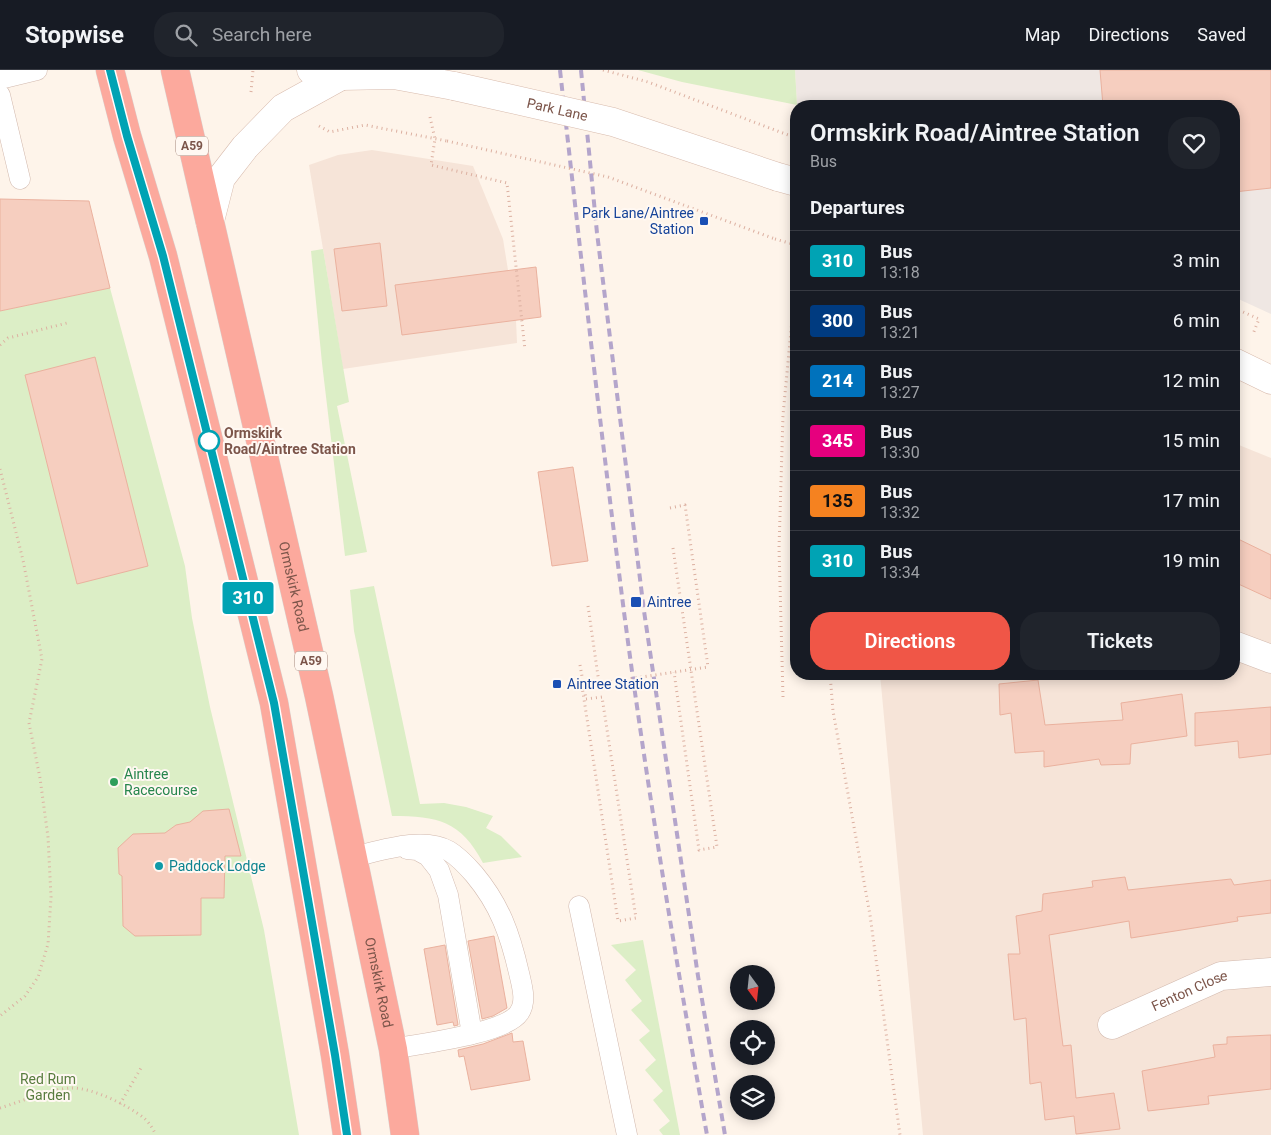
<!DOCTYPE html>
<style>
body{margin:0;font-family:Roboto,sans-serif;background:#20242c;color:#f1f3f6;height:100vh;display:flex;flex-direction:column;font-size:19px;white-space:nowrap}
*{box-sizing:border-box;margin:0}
p{font-size:16px;color:#9ea1a6}
.icon{flex:none;width:28px;height:28px;fill:none;stroke:currentColor;stroke-width:2;stroke-linecap:round;stroke-linejoin:round}
.map{position:relative;flex:1;overflow:hidden}
.side{position:absolute;left:790px;top:30px;width:450px;height:580px;display:flex;flex-direction:column;background:#171b24;border-radius:20px;box-shadow:0 2px 12px #0003}
.side>*{flex:none}
.badge{padding:0 10px;border-radius:4px;font-size:18px;line-height:32px}
.needle{width:32px;rotate:165deg}
.buttons{position:absolute;left:730px;top:895px;display:grid;gap:10px}
.buttons a{display:grid;place-items:center;width:45px;height:45px;border-radius:50%;background:#171b24;box-shadow:0 2px 12px #0003;font-size:25px}
.map>.badge{position:absolute;translate:-50% -50%;box-shadow:0 0 0 2px #fff}
h2{padding:0 20px;font-size:19px;line-height:45px}
.round{display:grid;place-items:center;flex:none;width:52px;height:52px;border-radius:20px;background:#20242c}
.summary{display:flex;align-items:center;justify-content:space-between;height:85px;padding:0 20px}
h1{font-size:24px;font-weight:600;line-height:38px}
.button{display:flex;gap:10px;margin-top:auto;padding:10px 20px}
.button a{flex:1;height:58px;border-radius:20px;background:#f05647;color:#fff;font-size:20px;font-weight:600;line-height:58px;text-align:center}
.button a+a{background:#20242c;color:#f1f3f6}
ul{padding:0;list-style:none}
li{display:flex;align-items:center;gap:15px;height:60px;padding:0 20px;border-top:1px solid #363941}
li div{flex:1}
li b{display:block;font-size:19px}
li em{font-style:normal}
li .badge{min-width:55px;font-weight:700;text-align:center}
header{display:flex;align-items:center;gap:30px;box-sizing:border-box;height:70px;padding:0 25px;background:#171b24;border-bottom:1px solid #363941}
header strong{font-size:24px}
nav{display:flex;gap:28px;margin-inline-start:auto;font-size:18px}
.search{width:350px;height:45px;background:#20242c;display:flex;align-items:center;gap:12px;box-sizing:border-box;padding:0 18px;border-radius:20px;color:#9ea1a6;font-size:19px}
.map>svg:first-child{display:block}
.residential{fill:#f6e4d8}
.industrial{fill:#efe7e3}
.green{fill:#dceec6}
.building{fill:#f6cebf;stroke:#eab19e}
.lines{fill:none;stroke-linecap:round;stroke-linejoin:round}
.lane-casing{stroke:#d2b9ae;stroke-width:21}
.street-casing{stroke:#d2b9ae;stroke-width:29}
.secondary-casing{stroke:#d8bbad;stroke-width:29}
.highway-casing{stroke:#dacfcc;stroke-width:29}
.path{stroke:#dcb0a1;stroke-width:3;stroke-dasharray:1 4;stroke-linecap:butt}
.lane{stroke:#fff;stroke-width:20}
.street{stroke:#fff;stroke-width:28}
.secondary{stroke:#fff;stroke-width:28}
.highway{stroke:#fca99d;stroke-width:28}
.rail{stroke:#b4a5cb;stroke-width:4;stroke-dasharray:8 5;stroke-linecap:butt}
.secondary-bridge-casing{stroke:#d8bbad;stroke-width:29;stroke-linecap:butt}
.path-bridge{stroke:#dcb0a1;stroke-width:3;stroke-dasharray:1 4;stroke-linecap:butt}
.secondary-bridge{stroke:#fff;stroke-width:28}
.line-casing{stroke:#fff;stroke-width:11}
.line{stroke:#00a3b4;stroke-width:8}
.transit-dot{fill:#1a4fb4;stroke:#fff8f2;stroke-width:2}
.stop-dot{fill:#fff;stroke:#00a3b4;stroke-width:2.5}
.leisure-dot{fill:#2e9e5b;stroke:#fff8f2;stroke-width:2}
.culture-dot{fill:#0f9aa8;stroke:#fff8f2;stroke-width:2}
.labels{text-anchor:middle;dominant-baseline:central;stroke-width:4;stroke-linejoin:round;paint-order:stroke}
.shield{fill:#fff8f2;stroke:#a3867c;stroke-width:1}
.shield-label{font-size:12px;font-weight:bold;fill:#7c554a}
.street-label{font-size:14px;fill:#7c554a;stroke:#fff8f2}
.transit-label{font-size:14px;fill:#164399;stroke:#fff8f2;text-anchor:start}
.stop-label{font-size:14px;font-weight:bold;fill:#7c554a;stroke:#fff8f2;text-anchor:start}
.leisure-label{font-size:14px;fill:#27864d;stroke:#fff8f2;text-anchor:start}
.culture-label{font-size:14px;fill:#0d838f;stroke:#fff8f2;text-anchor:start}
.park-label{font-size:14px;fill:#587c3e;stroke:#fff8f2}
</style>
<header>
<strong>Stopwise</strong>
<div class="search"><svg class="icon" aria-label="search" viewBox="0 0 24 24"><circle cx="10" cy="10" r="6"/><path d="M15 15l6 6"/></svg>Search here</div>
<nav><a>Map</a><a>Directions</a><a>Saved</a></nav>
</header>
<div class="map">
<svg width="1271" height="1065" viewBox="0 0 1271 1065">
<rect width="100%" height="100%" fill="#fef4ea"/>
<g class="residential">
<polygon points="372,80 473,96 503,169 516,250 517,273 343,299 309,95 338,85"/>
<polygon points="1234,373 1271,388 1271,1065 923,1065 880,604 1234,604"/>
</g>
<polygon class="industrial" points="795,0 1271,0 1271,244 1234,227 1234,36 799,36 797,35"/>
<g class="green">
<polygon points="638,0 795,0 797,35 682,12"/>
<polygon points="323,179 349,332 337,336 367,482 345,486 322,293 311,181"/>
<polygon points="110,218 185,496 192,548 210,637 264,860 299,1065 0,1065 0,241"/>
<path d="M 374,516 L 420,734 L 444,733 L 466,737 L 493,746 L 486,758 L 501,766 L 522,787 L 483,793 C 461,751 438,746 392,746 L 354,561 L 350,520 Z"/>
<polygon points="643,870 680,1065 663,1065 659,1060 670,1051 653,1030 663,1021 645,1000 656,990 639,970 650,961 631,940 642,931 625,910 636,900 611,875"/>
</g>
<g class="building">
<polygon points="1100,0 1271,0 1271,118 1234,122 1234,36 1103,36"/>
<polygon points="0,129 89,131 110,218 0,241"/>
<polygon points="380,173 387,236 342,241 334,179"/>
<polygon points="536,197 541,247 402,265 395,215"/>
<polygon points="95,287 148,496 77,514 25,305"/>
<polygon points="573,397 588,491 552,496 538,402"/>
<polygon points="1234,467 1271,485 1271,529 1234,512"/>
<polygon points="1038,610 1045,655 1123,650 1121,633 1182,624 1187,666 1131,674 1130,694 1101,695 1099,689 1044,697 1044,681 1015,683 1011,643 1000,645 999,614"/>
<polygon points="1271,637 1271,684 1239,688 1238,671 1195,676 1195,643"/>
<polygon points="229,739 241,786 225,786 224,828 201,828 201,865 135,866 123,856 122,806 119,804 118,778 133,764 165,763 176,755 190,752 203,741"/>
<polygon points="1125,807 1128,820 1231,809 1234,815 1271,810 1271,843 1237,847 1238,851 1131,868 1129,851 1049,865 1063,976 1071,975 1076,1028 1114,1023 1120,1059 1076,1064 1074,1046 1045,1050 1041,1012 1030,1014 1026,948 1014,950 1008,884 1020,884 1016,846 1042,841 1043,824 1093,817 1092,811"/>
<polygon points="494,866 507,938 493,946 482,949 468,871"/>
<polygon points="445,875 458,955 454,956 453,952 437,955 424,879"/>
<polygon points="512,963 513,972 523,971 530,1010 471,1020 464,986 459,987 458,980 483,974"/>
<polygon points="1271,965 1271,1019 1208,1026 1209,1034 1148,1041 1142,1001 1215,987 1213,975 1227,974 1227,967"/>
</g>
<g class="lines">
<g class="lane-casing">
<g id="lane">
<polyline points="0,9 37,0"/>
<polyline points="0,25 20,109"/>
<polyline points="407,779 417,780 428,786 439,800 448,825 472,964"/>
<path d="M 353,787 C 380,781 423,766 449,781 C 459,787 467,796 474,804 C 500,835 510,864 519,903 C 522,916 527,932 519,943 C 505,964 418,974 393,979"/>
<polyline points="579,836 627,1065"/>
</g>
</g>
<g class="street-casing">
<g id="street">
<polyline points="1234,575 1271,589"/>
<path id="s1" d="M 1112,955 L 1221,906 L 1271,902"/>
</g>
</g>
<g class="secondary-casing">
<g id="secondary">
<polyline points="311,0 341,6 394,5 454,16"/>
<polyline points="778,107 796,112"/>
<polyline points="210,151 221,108 245,77 283,38 341,6"/>
<polyline points="1234,292 1271,310"/>
</g>
</g>
<g class="highway-casing">
<g id="highway">
<polyline points="110,0 127,66 163,186 274,633 335,985 347,1065"/>
<path id="s2" d="M 175,0 L 319,626 L 393,979 L 405,1065"/>
</g>
</g>
<g class="path">
<polyline points="603,0 648,12 796,68"/>
<polyline points="251,22 253,0"/>
<polyline points="430,47 435,69 431,95 507,113 525,280"/>
<polyline points="319,56 330,62 365,55 447,71"/>
<polyline points="775,169 796,175"/>
<polyline points="1234,238 1259,249 1253,264"/>
<polyline points="0,275 8,268 67,253"/>
<polyline points="0,399 23,490 42,589 29,653 40,708 48,767 51,827 48,874 38,907 25,926 0,946"/>
<polyline points="670,438 685,435 708,597"/>
<polyline points="673,478 717,777 699,780 674,602"/>
<polyline points="588,536 599,613"/>
<polyline points="580,595 586,629"/>
<polyline points="830,604 833,641 870,845 900,1065"/>
<polyline points="783,627 779,478 783,345 796,208"/>
<polyline points="120,1034 141,998"/>
<path d="M 0,1038 C 20,1032 50,1019 71,1018 C 91,1017 130,1036 145,1049 C 150,1054 153,1059 156,1065"/>
</g>
<use href="#lane" class="lane"/>
<use href="#street" class="street"/>
<use href="#secondary" class="secondary"/>
<use href="#highway" class="highway"/>
<g class="rail">
<path d="M 560,0 C 580,181 601,362 624,542 C 647,717 676,891 707,1065"/>
<polyline points="581,0 597,163 644,541 698,906 725,1065"/>
</g>
<g class="secondary-bridge-casing">
<g id="secondary-bridge">
<path id="s3" d="M 454,16 L 613,52 L 778,107"/>
</g>
</g>
<g class="path-bridge">
<polyline points="447,71 608,107 775,169"/>
<polyline points="586,629 602,627 636,848 618,851 582,616 708,597"/>
</g>
<use href="#secondary-bridge" class="secondary-bridge"/>
</g>
<g class="lines">
<g class="line-casing">
<polyline id="line" points="110,0 127,66 163,186 274,633 335,985 347,1065"/>
</g>
<use href="#line" class="line"/>
</g>
<g class="transit-dot">
<rect x="699" y="146" width="10" height="10" rx="2.5"/>
<rect x="630" y="526" width="12" height="12" rx="2.5"/>
<rect x="552" y="609" width="10" height="10" rx="2.5"/>
</g>
<circle class="stop-dot" cx="209" cy="371" r="10"/>
<circle class="leisure-dot" cx="114" cy="712" r="5"/>
<circle class="culture-dot" cx="159" cy="796" r="5"/>
<g class="labels">
<g class="shield">
<rect x="176" y="66.5" width="32" height="19" rx="4"/>
<rect x="295" y="581.5" width="32" height="19" rx="4"/>
</g>
<g class="shield-label">
<text x="192" y="76">A59</text>
<text x="311" y="591">A59</text>
</g>
<g class="street-label">
<text stroke="none"><textPath href="#s3" startOffset="106">Park Lane</textPath></text>
<text stroke="none"><textPath href="#s2" startOffset="530">Ormskirk Road</textPath></text>
<text stroke="none"><textPath href="#s2" startOffset="935">Ormskirk Road</textPath></text>
<text stroke="none"><textPath href="#s1" startOffset="85">Fenton Close</textPath></text>
</g>
<g class="transit-label">
<text x="694" y="143" text-anchor="end">Park Lane/Aintree<tspan x="694" dy="16">Station</tspan></text>
<text x="647" y="532">Aintree</text>
<text x="567" y="614">Aintree Station</text>
</g>
<g class="stop-label">
<text x="224" y="363">Ormskirk<tspan x="224" dy="16">Road/Aintree Station</tspan></text>
</g>
<g class="leisure-label">
<text x="124" y="704">Aintree<tspan x="124" dy="16">Racecourse</tspan></text>
</g>
<g class="culture-label">
<text x="169" y="796">Paddock Lodge</text>
</g>
<g class="park-label">
<text x="48" y="1009">Red Rum<tspan x="48" dy="16">Garden</tspan></text>
</g>
</g>
</svg>
<div class="buttons">
<a><svg class="needle" viewBox="-14 -14 28 28"><path d="M0-13l5 13h-10z" fill="#e53935"/><path d="M0 13l5-13h-10z" fill="#9ea1a6"/></svg></a>
<a><svg class="icon" aria-label="locate" viewBox="0 0 24 24"><circle cx="12" cy="12" r="6"/><path d="M12 2v4M12 18v4M2 12h4M18 12h4"/></svg></a>
<a><svg class="icon" aria-label="layers" viewBox="0 0 24 24"><path d="M12 4l9 5-9 5-9-5zM3 14l9 5 9-5"/></svg></a>
</div>
<b class="badge" style="left:248px;top:528px;background:#00a3b4;color:#fff">310</b>
<section class="side">
<div class="summary"><div><h1>Ormskirk Road/Aintree Station</h1><p>Bus</p></div><a class="round"><svg class="icon" aria-label="heart" viewBox="0 0 24 24"><path d="M12 20l-8-8c-3-5 5-10 8-4 3-6 11-1 8 4z"/></svg></a></div>
<h2>Departures</h2>
<ul>
<li><span class="badge" style="background:#00a3b4;color:#fff">310</span><div><b>Bus</b><p>13:18</p></div><em>3 min</em></li>
<li><span class="badge" style="background:#003b80;color:#fff">300</span><div><b>Bus</b><p>13:21</p></div><em>6 min</em></li>
<li><span class="badge" style="background:#0072bc;color:#fff">214</span><div><b>Bus</b><p>13:27</p></div><em>12 min</em></li>
<li><span class="badge" style="background:#e6007e;color:#fff">345</span><div><b>Bus</b><p>13:30</p></div><em>15 min</em></li>
<li><span class="badge" style="background:#f58220;color:#111">135</span><div><b>Bus</b><p>13:32</p></div><em>17 min</em></li>
<li><span class="badge" style="background:#00a3b4;color:#fff">310</span><div><b>Bus</b><p>13:34</p></div><em>19 min</em></li>
</ul>
<div class="button"><a>Directions</a><a>Tickets</a></div>
</section>
</div>
